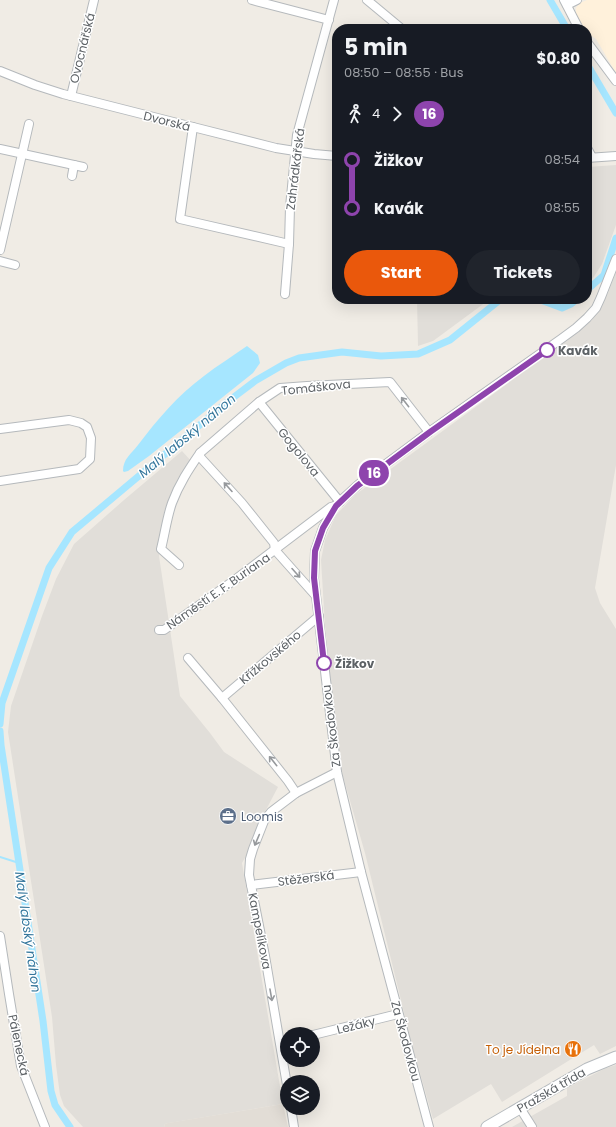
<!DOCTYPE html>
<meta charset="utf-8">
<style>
body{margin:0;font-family:Poppins,sans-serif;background:#20242c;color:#f1f3f6;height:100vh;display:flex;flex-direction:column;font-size:15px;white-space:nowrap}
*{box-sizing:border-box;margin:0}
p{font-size:13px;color:#9ea1a6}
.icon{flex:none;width:22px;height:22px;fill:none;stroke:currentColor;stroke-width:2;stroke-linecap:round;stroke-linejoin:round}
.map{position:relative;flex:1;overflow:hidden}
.sheet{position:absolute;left:332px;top:24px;width:260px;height:280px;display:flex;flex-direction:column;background:#171b24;border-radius:16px;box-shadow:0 4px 16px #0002}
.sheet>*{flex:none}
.badge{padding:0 8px;border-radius:13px;font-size:14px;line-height:26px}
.fabs{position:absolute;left:280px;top:1027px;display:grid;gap:8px}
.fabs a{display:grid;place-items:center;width:40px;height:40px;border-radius:50%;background:#171b24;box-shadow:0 4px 16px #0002;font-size:20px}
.map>.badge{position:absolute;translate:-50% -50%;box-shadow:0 0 0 2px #fff}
.legs{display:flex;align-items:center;gap:6px;height:44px;padding:0 12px;font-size:13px}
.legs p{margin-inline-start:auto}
.head{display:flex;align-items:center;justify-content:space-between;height:68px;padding:0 12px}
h1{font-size:22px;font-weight:700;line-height:30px}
.action{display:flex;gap:8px;margin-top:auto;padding:8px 12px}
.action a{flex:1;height:46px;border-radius:24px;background:#ea580c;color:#fff;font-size:16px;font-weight:700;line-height:46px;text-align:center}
.action a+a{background:#20242c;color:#f1f3f6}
ul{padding:0 12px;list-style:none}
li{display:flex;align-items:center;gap:14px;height:48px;font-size:15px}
li i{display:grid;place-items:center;width:6px;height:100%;margin:0 5px;background:currentColor}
li i::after{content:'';width:10px;height:10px;margin:-5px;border:3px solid;border-radius:50%;background:#171b24}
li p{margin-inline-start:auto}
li:first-child i{background:linear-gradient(#0000 50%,currentColor 0)}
li:last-child i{background:linear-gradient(currentColor 50%,#0000 0)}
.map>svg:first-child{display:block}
.commercial{fill:#fff1db}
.industrial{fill:#e1ded9}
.education{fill:#e2ddd6}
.water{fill:#a6e6ff}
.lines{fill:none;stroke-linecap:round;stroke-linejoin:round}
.stream{stroke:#a6e6ff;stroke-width:2}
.canal{stroke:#a6e6ff;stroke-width:7}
.street-casing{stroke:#b5b9bc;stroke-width:10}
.secondary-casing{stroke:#b6bbbf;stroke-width:13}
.street{stroke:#fff;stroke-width:8}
.secondary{stroke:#fff;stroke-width:11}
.oneway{stroke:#96999c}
.line-1-casing{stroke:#fff;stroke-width:9}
.line-1{stroke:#8e44ad;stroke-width:6}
.stop-1-dot{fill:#fff;stroke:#8e44ad;stroke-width:2}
.labels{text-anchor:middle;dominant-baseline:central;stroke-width:3;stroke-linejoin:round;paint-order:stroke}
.street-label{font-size:12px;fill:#5d6266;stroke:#fff}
.stop-label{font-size:12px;font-weight:bold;fill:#5d6266;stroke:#fff;text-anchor:start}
.service-label{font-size:12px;fill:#4e5e75;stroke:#fff;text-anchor:start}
.food-label{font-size:12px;fill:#c56008;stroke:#fff;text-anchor:end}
.water-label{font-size:13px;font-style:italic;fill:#35779c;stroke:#fff}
</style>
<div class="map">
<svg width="616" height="1127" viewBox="0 0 616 1127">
<rect width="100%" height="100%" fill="#f0ece5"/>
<polygon class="commercial" points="587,0 616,0 616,73 596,39 587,33 587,29 583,29 576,15 576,8 578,5 580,3"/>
<g class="industrial">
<polygon points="616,165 616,225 602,264 593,278 587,283 587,167"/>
<polygon points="616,272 616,465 595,588 600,603 616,629 616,1046 600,1054 594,1045 502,1102 491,1084 433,1119 411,1041 365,853 340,766 325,626 321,560 325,540 336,515 355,495 492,395 592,320 608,293"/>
<polygon points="417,299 490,299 433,341 418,346"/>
<polygon points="182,451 193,463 166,516 159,556 180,696 210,733 224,752 278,787 258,825 246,856 242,863 283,1104 169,1123 165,1124 164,1127 83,1127 64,1106 60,1095 56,1065 52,1017 8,732 11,706 42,616 56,579 74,544 124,500"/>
<polygon points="616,1065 616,1127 512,1127 567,1096 567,1088 606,1068"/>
</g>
<polygon class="education" points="283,1104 288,1127 164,1127 165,1124 168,1123"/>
<path class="water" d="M 247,346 L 258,355 L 260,363 L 253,373 L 149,456 L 128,471 L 124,472 L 123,471 C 123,459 131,454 138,445 C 157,420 178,395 204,376 C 218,365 233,356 247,346 Z"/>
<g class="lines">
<polyline class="stream" points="0,857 19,863"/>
<g class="canal">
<polyline points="550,0 567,29"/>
<polyline points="587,64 616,113"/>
<polyline points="587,290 604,275 616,238"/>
<polyline points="538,299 562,308 571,304 577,299"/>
<polyline points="0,724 2,703 49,568 72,532 226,403 255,381 286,363 299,358 342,352 381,356 418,354 450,340 501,299"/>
<polyline points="0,731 1,745 43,1021 51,1091 55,1105 70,1127"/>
</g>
<g class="street-casing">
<g id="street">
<polyline points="252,0 329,20"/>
<polyline points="367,0 402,29"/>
<polyline points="564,0 579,29"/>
<polyline points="567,5 577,0"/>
<polyline points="587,42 616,81"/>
<polyline points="0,71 35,85 63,94 193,127 276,148 314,154 337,156"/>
<polyline points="71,96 94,0"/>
<polyline points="193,127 180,219 289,244"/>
<polyline points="587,148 592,157"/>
<polyline points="0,149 83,167"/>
<polyline points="587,158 616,156"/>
<polyline points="72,176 74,165"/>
<polyline points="0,250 29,124"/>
<polyline points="0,261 15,265"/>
<polyline points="285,294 289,244 290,207 297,135 334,0"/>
<polyline points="259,402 340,502"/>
<polyline points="0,429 69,420 81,423 87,427 91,438 90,459 79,469 0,481"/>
<path d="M 179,565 L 161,549 C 165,533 167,517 172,503 C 179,484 189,469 200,453"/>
<polyline points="316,596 275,550 274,543 242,503 200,457 200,453 259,402 280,388 307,386 390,382 429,432"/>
<polyline points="159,630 164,630 236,579 331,507 335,506"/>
<polyline points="188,658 222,698 288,781 296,793"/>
<polyline points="222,698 319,616"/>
<polyline points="251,885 361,872"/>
<polyline points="0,936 9,994 21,1066 45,1127"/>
<polyline points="313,1035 398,1014"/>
<polyline points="287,1085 265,956 249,875 250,859 253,849 264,821 271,812 296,793 337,772"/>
<polyline points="291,1108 294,1127"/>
<polyline points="520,1108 532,1127"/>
<polyline points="429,1127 361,872 337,772 314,579 315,551 323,528 335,506 359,484 429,432 561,339 576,328 587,318 596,308 601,297 616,259"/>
</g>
</g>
<g class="secondary-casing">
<polyline id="secondary" points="487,1127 587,1069 616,1057"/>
</g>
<use href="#street" class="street"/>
<use href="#secondary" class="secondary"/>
</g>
<defs><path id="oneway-shaft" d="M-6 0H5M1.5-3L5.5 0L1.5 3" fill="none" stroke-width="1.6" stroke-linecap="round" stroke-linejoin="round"/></defs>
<g class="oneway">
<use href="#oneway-shaft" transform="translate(405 402) rotate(-128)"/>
<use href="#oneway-shaft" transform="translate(228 487) rotate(-132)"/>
<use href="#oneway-shaft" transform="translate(296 573) rotate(48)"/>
<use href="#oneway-shaft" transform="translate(273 761) rotate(-129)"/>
<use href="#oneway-shaft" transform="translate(257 840) rotate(113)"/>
<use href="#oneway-shaft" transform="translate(271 995) rotate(80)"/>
</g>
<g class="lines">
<g class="line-1-casing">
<polyline id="line-1" points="324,663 314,578 315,551 323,528 336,506 357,486 430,432 547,350"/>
</g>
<use href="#line-1" class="line-1"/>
</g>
<defs>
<g id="office-disc" transform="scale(0.9)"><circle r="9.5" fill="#5c6f8a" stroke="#fff"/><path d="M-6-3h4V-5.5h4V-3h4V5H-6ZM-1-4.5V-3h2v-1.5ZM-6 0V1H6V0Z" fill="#fff"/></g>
<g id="restaurant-disc" transform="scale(0.9)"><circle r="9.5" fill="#e8710a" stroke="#fff"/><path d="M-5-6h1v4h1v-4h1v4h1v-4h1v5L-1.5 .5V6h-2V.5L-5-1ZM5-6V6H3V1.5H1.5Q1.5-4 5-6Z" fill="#fff"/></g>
</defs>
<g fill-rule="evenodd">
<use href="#office-disc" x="228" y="816"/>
<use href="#restaurant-disc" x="573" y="1049"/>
</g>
<g class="stop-1-dot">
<circle cx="547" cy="350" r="7"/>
<circle cx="324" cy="663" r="7"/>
</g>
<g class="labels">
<g class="street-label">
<text transform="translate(82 48) rotate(-76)">Ovocnářská</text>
<text transform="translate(167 121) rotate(14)">Dvorská</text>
<text transform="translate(295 169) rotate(-83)">Zahrádkářská</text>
<text transform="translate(316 387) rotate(-6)">Tomáškova</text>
<text transform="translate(299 452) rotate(51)">Gogolova</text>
<text transform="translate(218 591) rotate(-35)">Náměstí E. F. Buriana</text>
<text transform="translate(270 657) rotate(-40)">Křížkovského</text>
<text transform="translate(331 726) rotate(-97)">Za Škodovkou</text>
<text transform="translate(306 878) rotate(-7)">Stěžerská</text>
<text transform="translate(260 931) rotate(79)">Kampelíkova</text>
<text transform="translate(356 1025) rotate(-14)">Ležáky</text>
<text transform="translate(406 1041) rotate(75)">Za Škodovkou</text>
<text transform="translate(19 1045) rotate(78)">Pálenecká</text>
<text transform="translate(551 1090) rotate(-30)">Pražská třída</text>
</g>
<g class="stop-label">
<text x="558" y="350">Kavák</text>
<text x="335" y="663">Žižkov</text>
</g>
<g class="service-label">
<text x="241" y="816">Loomis</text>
</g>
<g class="food-label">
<text x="560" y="1049">To je Jídelna</text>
</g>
<g class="water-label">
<text transform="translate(187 436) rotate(-40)">Malý labský náhon</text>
<text transform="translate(28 932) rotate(82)">Malý labský náhon</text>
</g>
</g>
</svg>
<div class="fabs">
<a><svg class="icon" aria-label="locate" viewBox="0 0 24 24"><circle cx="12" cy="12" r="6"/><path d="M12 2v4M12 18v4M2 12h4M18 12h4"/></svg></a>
<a><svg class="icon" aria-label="layers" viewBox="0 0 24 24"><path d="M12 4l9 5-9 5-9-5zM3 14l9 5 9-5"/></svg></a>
</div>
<b class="badge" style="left:374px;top:473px;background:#8e44ad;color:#fff">16</b>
<section class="sheet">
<div class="head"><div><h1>5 min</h1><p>08:50 – 08:55 · Bus</p></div><b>$0.80</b></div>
<div class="legs"><svg class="icon" aria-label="walk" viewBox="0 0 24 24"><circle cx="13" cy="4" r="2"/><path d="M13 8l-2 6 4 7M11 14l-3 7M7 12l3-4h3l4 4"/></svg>4<svg class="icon" aria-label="forward" viewBox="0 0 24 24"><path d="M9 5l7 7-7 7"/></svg><b class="badge" style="background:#8e44ad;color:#fff">16</b></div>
<ul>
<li><i style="color:#8e44ad"></i><b>Žižkov</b><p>08:54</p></li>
<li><i style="color:#8e44ad"></i><b>Kavák</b><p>08:55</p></li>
</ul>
<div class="action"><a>Start</a><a>Tickets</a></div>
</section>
</div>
